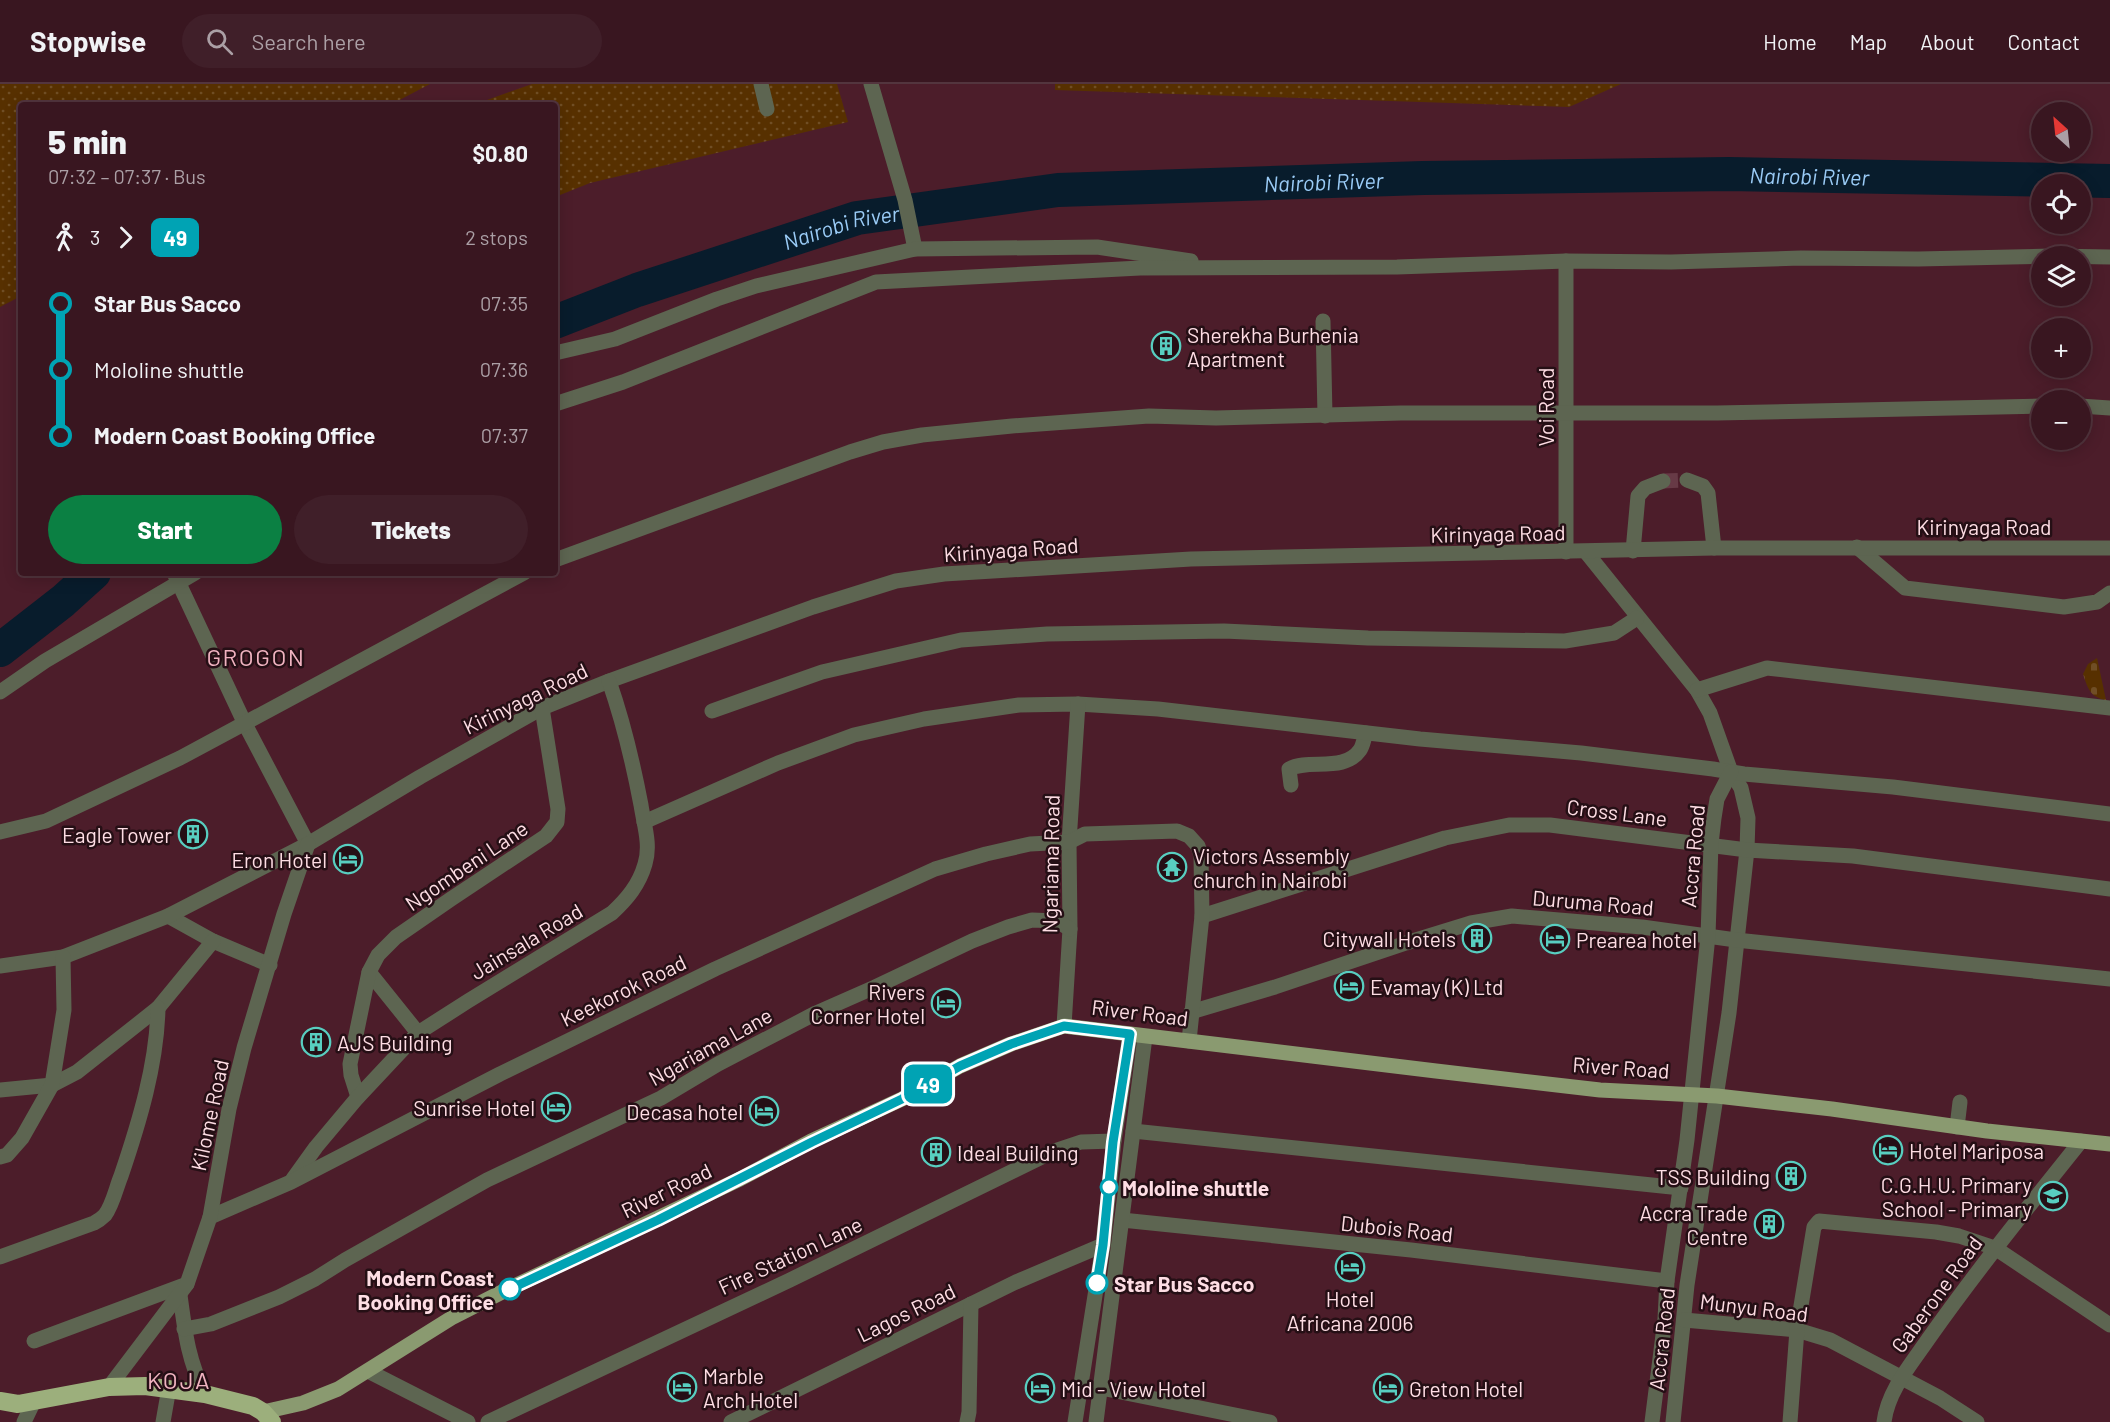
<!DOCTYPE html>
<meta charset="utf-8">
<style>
body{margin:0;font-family:Barlow,sans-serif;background:#401f29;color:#f1f3f6;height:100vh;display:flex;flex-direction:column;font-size:22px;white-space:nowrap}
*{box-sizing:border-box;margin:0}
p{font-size:20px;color:#ab9fa5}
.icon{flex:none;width:33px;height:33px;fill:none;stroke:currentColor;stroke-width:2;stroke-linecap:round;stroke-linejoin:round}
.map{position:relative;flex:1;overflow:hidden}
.side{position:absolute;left:18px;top:18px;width:540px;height:474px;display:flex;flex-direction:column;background:#391620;border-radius:6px;box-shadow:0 3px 15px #0003,0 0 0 2px #53353e}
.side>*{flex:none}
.badge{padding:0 12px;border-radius:9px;font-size:21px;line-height:39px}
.needle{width:39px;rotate:333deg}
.controls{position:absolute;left:2031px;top:18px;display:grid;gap:12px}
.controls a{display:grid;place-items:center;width:60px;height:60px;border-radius:50%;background:#391620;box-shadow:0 3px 15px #0003,0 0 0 2px #53353e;font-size:30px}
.map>.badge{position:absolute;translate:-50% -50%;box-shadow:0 0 0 3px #fff}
.legs{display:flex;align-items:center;gap:9px;height:66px;padding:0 30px;font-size:20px}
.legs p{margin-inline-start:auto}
.headline{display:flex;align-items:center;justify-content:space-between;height:102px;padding:0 30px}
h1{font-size:33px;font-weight:800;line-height:45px}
.primary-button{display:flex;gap:12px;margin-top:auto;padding:12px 30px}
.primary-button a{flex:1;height:69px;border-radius:36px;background:#0b8043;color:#fff;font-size:24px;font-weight:800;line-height:69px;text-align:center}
.primary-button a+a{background:#401f29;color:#f1f3f6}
ul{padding:0 30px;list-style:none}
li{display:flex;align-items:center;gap:21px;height:66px;font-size:22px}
li i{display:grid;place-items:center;width:9px;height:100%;margin:0 8px;background:currentColor}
li i::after{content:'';width:15px;height:15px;margin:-8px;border:4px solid;border-radius:50%;background:#391620}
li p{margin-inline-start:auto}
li:first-child i{background:linear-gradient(#0000 50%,currentColor 0)}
li:last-child i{background:linear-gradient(currentColor 50%,#0000 0)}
header{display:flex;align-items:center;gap:36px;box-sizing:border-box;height:84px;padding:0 30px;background:#391620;border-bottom:2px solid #53353e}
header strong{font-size:28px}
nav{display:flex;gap:33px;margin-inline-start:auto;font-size:21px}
.search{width:420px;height:54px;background:#401f29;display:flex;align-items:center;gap:15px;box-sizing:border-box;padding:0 21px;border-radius:33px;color:#ab9fa5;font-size:22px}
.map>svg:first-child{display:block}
.grass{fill:url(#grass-dots)}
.cemetery{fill:url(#cemetery-stones)}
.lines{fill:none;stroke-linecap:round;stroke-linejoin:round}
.river{stroke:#081c2c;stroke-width:34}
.minor-tunnel{stroke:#673a46;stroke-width:15;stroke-dasharray:15 8;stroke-linecap:butt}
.minor{stroke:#5d6551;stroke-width:15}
.major{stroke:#8a9a70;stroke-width:15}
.highway{stroke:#9caf7c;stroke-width:18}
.line-1-casing{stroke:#fff;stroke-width:14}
.line-1{stroke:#00a3b4;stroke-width:9}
.stop-1-dot{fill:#fff;stroke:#00a3b4;stroke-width:3}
.labels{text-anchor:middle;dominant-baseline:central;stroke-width:5;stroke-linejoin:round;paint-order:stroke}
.poi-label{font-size:21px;fill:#fedde4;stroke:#250f15;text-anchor:start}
.street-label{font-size:21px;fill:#fedde4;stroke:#250f15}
.stop-label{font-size:21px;font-weight:bold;fill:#fedde4;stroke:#250f15;text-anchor:start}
.water-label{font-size:22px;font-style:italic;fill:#9acbf6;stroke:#250f15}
.quarter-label{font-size:24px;letter-spacing:1.5px;fill:#f0b3c0;stroke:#250f15}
</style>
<header>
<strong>Stopwise</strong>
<div class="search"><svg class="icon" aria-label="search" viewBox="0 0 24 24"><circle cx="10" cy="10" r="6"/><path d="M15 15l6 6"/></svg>Search here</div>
<nav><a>Home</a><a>Map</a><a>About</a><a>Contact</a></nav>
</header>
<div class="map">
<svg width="2110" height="1338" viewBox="0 0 2110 1338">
<defs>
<pattern id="grass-dots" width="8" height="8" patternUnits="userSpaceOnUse" patternTransform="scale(1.5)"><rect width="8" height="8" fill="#573000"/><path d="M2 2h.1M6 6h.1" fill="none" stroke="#704e25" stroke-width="1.8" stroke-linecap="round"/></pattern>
<pattern id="cemetery-stones" width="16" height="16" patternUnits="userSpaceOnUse" patternTransform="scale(1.5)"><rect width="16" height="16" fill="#573000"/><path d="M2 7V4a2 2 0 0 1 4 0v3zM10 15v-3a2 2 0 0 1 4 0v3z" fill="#704e25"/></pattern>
</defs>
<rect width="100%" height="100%" fill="#4c1d2a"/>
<g class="grass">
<polygon points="0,0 430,0 390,21 21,21 21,212 0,223"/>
<polygon points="532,0 837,0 848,38 590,99 555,113 555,21 473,21"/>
<polygon points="1055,0 1621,0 1569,23 1055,6"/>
</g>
<path class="cemetery" d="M 2097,574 L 2106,616 C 2090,613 2088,605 2083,590 L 2088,580 Z"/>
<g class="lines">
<g class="river">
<path id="s1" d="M 555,238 L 637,206 L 857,134 L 1058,106 L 1423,94 L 1729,90 L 2110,97"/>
<polyline points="0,566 63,517 94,489"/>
</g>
<polyline class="minor-tunnel" points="1663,397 1687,396"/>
<g class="minor">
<polyline points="761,0 767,25"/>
<polyline points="871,0 905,116 915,165"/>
<polyline points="1566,177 1566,468"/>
<polyline points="1323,237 1325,332"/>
<polyline points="555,269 615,255 717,215 756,202 915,165 1097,163 1191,177"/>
<polyline points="555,320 623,298 876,198 1140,184 1397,183 1566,177 1671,178 1801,174 1918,175 2051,172 2110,173"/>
<polyline points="2080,322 2110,324"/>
<polyline points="1687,396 1703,402 1708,409 1714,464"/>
<polyline points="1857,463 1905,504 2064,523 2097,518 2110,509"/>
<polyline points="1633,467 1638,412 1645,404 1663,397"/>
<polyline points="1586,468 1697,606 1710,629 1731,688 1741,704 1748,734 1747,766 1729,929 1687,1201 1673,1338"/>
<polyline points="555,476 850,368 883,358 922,351 1012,342 1149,332 1216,334 1401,329 1717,329 2042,322"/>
<polyline points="174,489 245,640 308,760"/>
<polyline points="1697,606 1767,584 2110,624"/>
<polyline points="0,608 45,577 195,489"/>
<polyline points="712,627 822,588 961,556 1047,550 1224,547 1368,554 1565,557 1614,549 1637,534"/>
<path d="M 1291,701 L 1289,685 C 1309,674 1344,689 1360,666 C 1363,662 1364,654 1366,649"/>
<polyline points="644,738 778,679 854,651 924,635 1019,621 1078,620 1158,625 1420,655 1581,669 1713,685 1744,690 1893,703 2110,730"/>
<polyline points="0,748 46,737 180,674 524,489"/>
<polyline points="168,832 213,857 270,881"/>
<polyline points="1202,832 1445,754 1509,741 1550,741 1747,766 1853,772 2110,805"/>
<polyline points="0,882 63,873 168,832 308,760 420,693 542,624 609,597 813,523 896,497 944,490 1191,475 1714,464 2110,464"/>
<polyline points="369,888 418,949"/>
<polyline points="1191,928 1275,903 1406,859 1471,839 1512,832 1642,843 1736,856 2110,895"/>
<polyline points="1064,942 1070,845 1069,758 1078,620"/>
<polyline points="0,1006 52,1001 77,988 158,924 213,857"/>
<polyline points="358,1013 351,991 350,980 369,888 378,871 396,853 451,815 546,752 557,738 558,725 542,624"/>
<polyline points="1957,1043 1960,1018"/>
<polyline points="1133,1047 1681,1104"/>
<polyline points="0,1073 7,1071 22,1054 52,1001 64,926 63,873"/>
<path d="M 293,1095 L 316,1063 L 358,1013 L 418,949 L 468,917 L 612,829 C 627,815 639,801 645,780 C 651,761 644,741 641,721 C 633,679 623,637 609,597"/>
<polyline points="210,1133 291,1098 500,990 715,885 935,785 986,770 1030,760 1069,758 1085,750 1177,747 1189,752 1198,762 1201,772 1202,832 1189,957"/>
<polyline points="1122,1136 1411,1166 1667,1197"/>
<path d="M 0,1173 L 94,1139 C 98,1137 102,1134 105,1131 C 113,1120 116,1104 121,1092 C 139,1039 157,980 158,924"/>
<path d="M 180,1211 C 185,1248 188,1276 205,1310"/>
<polyline points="1684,1236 1797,1246 1830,1256 1940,1314 1977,1338"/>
<polyline points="184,1245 211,1240 279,1213 315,1195 345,1176 487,1096 661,1014 718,980 816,929 875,903 972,857 1008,843 1032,836 1057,837 1070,845"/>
<polyline points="34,1257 187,1200"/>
<polyline points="368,1287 468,1338"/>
<polyline points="109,1303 187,1200 210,1133 229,1025 244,964 284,830 308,760"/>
<polyline points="1101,1304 1270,1338"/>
<polyline points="24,1338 34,1317"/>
<polyline points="163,1338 169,1304"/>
<polyline points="488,1338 790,1196 1054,1067 1081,1058 1114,1057"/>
<polyline points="731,1338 1016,1198 1103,1161"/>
<polyline points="967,1338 969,1328 971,1220"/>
<polyline points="1075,1338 1103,1161 1114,1057 1130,950"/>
<polyline points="1096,1338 1145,953"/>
<polyline points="1652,1338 1665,1235 1667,1197 1687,1056 1708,852 1711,760 1714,734 1717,715 1731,688"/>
<polyline points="1790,1338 1797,1246 1814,1143 1819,1137 1936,1148 1959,1152 1995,1164 2110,1241"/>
<path d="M 1884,1338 C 1888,1306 1912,1279 1929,1254 C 1977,1186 2029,1122 2081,1057"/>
</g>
<polyline class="major" points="263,1328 303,1319 338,1305 453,1233 504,1207 740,1095 811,1057 902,1015 960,982 1011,960 1064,942 1436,987 1600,1006 1717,1012 1832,1025 1987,1047 2110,1060"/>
<polyline class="highway" points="0,1317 18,1320 109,1303 145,1302 205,1310 253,1322 263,1328 272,1338"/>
</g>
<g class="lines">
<g class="line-1-casing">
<polyline id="line-1" points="510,1205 658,1136 812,1058 902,1015 960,982 1011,960 1064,942 1130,950 1113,1058 1103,1161 1097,1199"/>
</g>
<use href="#line-1" class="line-1"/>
</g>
<defs>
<g id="building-ring" transform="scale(1.5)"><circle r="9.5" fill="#250f15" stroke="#58cec0" stroke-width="1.5"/><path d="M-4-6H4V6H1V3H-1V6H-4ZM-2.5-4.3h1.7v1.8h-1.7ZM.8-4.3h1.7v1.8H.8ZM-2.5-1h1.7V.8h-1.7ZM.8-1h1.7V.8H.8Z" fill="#58cec0"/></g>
<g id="hotel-ring" transform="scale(1.5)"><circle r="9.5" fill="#250f15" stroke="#58cec0" stroke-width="1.5"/><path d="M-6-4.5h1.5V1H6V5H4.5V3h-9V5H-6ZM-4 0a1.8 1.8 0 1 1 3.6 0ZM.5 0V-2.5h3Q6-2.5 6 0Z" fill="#58cec0"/></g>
<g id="temple-ring" transform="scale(1.5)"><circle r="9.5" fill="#250f15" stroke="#58cec0" stroke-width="1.5"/><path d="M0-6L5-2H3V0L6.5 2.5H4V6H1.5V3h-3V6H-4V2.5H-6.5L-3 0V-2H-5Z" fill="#58cec0"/></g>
<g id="school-ring" transform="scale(1.5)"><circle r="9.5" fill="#250f15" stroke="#58cec0" stroke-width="1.5"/><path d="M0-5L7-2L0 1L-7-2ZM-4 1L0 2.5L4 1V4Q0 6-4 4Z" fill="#58cec0"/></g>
</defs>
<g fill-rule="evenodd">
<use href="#building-ring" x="1166" y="262"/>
<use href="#building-ring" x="193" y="750"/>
<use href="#hotel-ring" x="348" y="775"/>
<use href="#temple-ring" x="1172" y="783"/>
<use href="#building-ring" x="1477" y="854"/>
<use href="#hotel-ring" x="1555" y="855"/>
<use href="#hotel-ring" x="1349" y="902"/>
<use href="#hotel-ring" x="946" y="919"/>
<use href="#building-ring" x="316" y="958"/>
<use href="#hotel-ring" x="556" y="1023"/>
<use href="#hotel-ring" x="764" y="1027"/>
<use href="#hotel-ring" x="1888" y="1066"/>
<use href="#building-ring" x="936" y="1068"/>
<use href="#building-ring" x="1791" y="1092"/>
<use href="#school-ring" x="2053" y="1112"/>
<use href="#building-ring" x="1769" y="1140"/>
<use href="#hotel-ring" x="1350" y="1183"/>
<use href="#hotel-ring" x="682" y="1303"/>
<use href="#hotel-ring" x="1040" y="1304"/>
<use href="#hotel-ring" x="1388" y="1304"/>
</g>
<g class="stop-1-dot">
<circle cx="1109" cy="1103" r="8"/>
<circle cx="1097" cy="1199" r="10"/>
<circle cx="510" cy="1205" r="10"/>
</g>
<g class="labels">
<g class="poi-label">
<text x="1187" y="250">Sherekha Burhenia<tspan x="1187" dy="24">Apartment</tspan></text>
<text x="172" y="750" text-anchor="end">Eagle Tower</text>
<text x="1193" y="771">Victors Assembly<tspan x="1193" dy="24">church in Nairobi</tspan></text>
<text x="327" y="775" text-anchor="end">Eron Hotel</text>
<text x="1456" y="854" text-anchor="end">Citywall Hotels</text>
<text x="1576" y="855">Prearea hotel</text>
<text x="1370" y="902">Evamay (K) Ltd</text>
<text x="925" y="907" text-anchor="end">Rivers<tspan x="925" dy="24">Corner Hotel</tspan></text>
<text x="337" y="958">AJS Building</text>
<text x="535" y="1023" text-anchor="end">Sunrise Hotel</text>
<text x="743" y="1027" text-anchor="end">Decasa hotel</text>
<text x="1909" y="1066">Hotel Mariposa</text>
<text x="957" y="1068">Ideal Building</text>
<text x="1770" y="1092" text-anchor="end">TSS Building</text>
<text x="2032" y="1100" text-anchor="end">C.G.H.U. Primary<tspan x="2032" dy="24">School - Primary</tspan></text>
<text x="1748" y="1128" text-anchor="end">Accra Trade<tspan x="1748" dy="24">Centre</tspan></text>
<text x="1350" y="1214" text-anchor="middle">Hotel<tspan x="1350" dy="24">Africana 2006</tspan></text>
<text x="703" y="1291">Marble<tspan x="703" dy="24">Arch Hotel</tspan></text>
<text x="1061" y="1304">Mid - View Hotel</text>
<text x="1409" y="1304">Greton Hotel</text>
</g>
<g class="street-label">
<text transform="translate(1545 323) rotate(-90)">Voi Road</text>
<text x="1984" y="442">Kirinyaga Road</text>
<text transform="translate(1498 449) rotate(-1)">Kirinyaga Road</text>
<text transform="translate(1011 465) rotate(-4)">Kirinyaga Road</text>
<text transform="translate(525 614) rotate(-26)">Kirinyaga Road</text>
<text transform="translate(1617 728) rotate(7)">Cross Lane</text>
<text transform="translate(1692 772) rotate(-85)">Accra Road</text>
<text transform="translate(1050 780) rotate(-89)">Ngariama Road</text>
<text transform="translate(466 781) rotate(-34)">Ngombeni Lane</text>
<text transform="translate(1593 818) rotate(5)">Duruma Road</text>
<text transform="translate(526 857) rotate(-31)">Jainsala Road</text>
<text transform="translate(623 906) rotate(-26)">Keekorok Road</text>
<text transform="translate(1140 928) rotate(7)">River Road</text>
<text transform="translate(710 962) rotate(-29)">Ngariama Lane</text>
<text transform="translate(1621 983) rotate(4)">River Road</text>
<text transform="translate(209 1031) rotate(-78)">Kilome Road</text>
<text transform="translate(666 1106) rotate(-26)">River Road</text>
<text transform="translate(1397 1144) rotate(6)">Dubois Road</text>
<text transform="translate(790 1171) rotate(-25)">Fire Station Lane</text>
<text transform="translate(1936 1210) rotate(-54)">Gaberone Road</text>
<text transform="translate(1754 1223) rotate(7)">Munyu Road</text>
<text transform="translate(906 1228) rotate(-26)">Lagos Road</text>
<text transform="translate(1661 1255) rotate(-84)">Accra Road</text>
</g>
<g class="stop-label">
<text x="1122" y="1103">Mololine shuttle</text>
<text x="494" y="1193" text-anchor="end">Modern Coast<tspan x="494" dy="24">Booking Office</tspan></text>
<text x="1114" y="1199">Star Bus Sacco</text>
</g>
<g class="water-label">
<text stroke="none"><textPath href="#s1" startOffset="1274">Nairobi River</textPath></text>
<text stroke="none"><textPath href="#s1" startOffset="788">Nairobi River</textPath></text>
<text stroke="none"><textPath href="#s1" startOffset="302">Nairobi River</textPath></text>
</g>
<g class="quarter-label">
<text x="256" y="572">GROGON</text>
<text x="179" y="1295">KOJA</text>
</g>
</g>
</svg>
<div class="controls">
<a><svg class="needle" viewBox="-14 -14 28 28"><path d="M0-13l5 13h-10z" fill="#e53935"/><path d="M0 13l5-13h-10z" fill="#ab9fa5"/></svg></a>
<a><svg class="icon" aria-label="locate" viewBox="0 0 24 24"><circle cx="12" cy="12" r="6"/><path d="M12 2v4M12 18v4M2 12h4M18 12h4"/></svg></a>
<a><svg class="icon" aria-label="layers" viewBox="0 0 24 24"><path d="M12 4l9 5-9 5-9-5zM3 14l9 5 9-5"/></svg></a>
<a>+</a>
<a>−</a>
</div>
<b class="badge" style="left:928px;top:1000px;background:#00a3b4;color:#fff">49</b>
<section class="side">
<div class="headline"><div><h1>5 min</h1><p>07:32 – 07:37 · Bus</p></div><b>$0.80</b></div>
<div class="legs"><svg class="icon" aria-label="walk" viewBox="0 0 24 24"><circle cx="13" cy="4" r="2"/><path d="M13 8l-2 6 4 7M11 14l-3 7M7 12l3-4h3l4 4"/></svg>3<svg class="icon" aria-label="forward" viewBox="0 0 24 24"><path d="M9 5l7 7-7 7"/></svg><b class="badge" style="background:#00a3b4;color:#fff">49</b><p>2 stops</p></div>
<ul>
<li><i style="color:#00a3b4"></i><b>Star Bus Sacco</b><p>07:35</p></li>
<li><i style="color:#00a3b4"></i><span>Mololine shuttle</span><p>07:36</p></li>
<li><i style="color:#00a3b4"></i><b>Modern Coast Booking Office</b><p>07:37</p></li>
</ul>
<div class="primary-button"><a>Start</a><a>Tickets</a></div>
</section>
</div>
